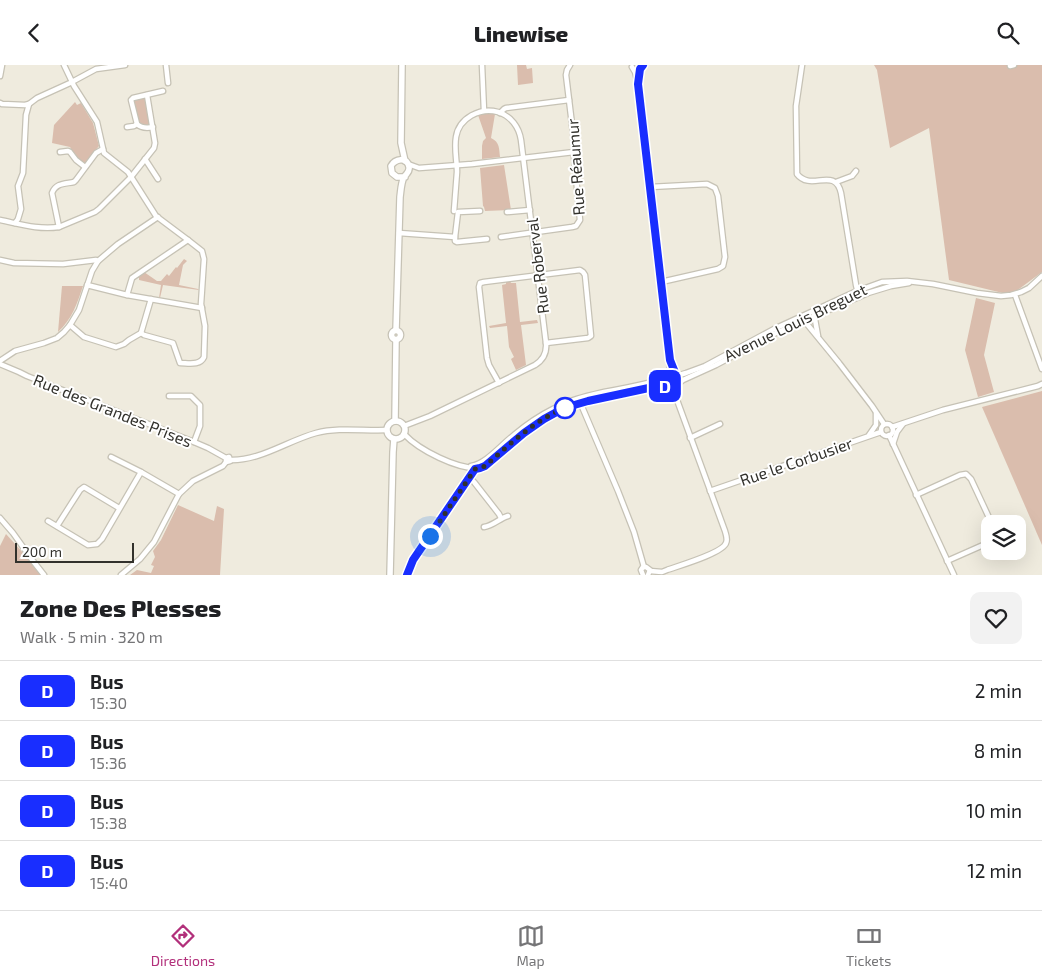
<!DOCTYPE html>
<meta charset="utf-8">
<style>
body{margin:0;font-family:"Exo 2",sans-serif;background:#f2f2f2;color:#202124;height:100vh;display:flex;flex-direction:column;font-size:19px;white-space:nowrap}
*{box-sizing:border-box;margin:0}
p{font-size:16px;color:#757577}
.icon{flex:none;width:28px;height:28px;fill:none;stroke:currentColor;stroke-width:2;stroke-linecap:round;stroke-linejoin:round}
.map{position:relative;height:510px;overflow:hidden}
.details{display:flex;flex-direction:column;background:#fff;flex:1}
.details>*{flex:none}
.badge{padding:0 10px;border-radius:8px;font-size:18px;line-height:32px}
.buttons{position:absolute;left:981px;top:450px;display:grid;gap:10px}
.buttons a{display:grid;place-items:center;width:45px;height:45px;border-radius:10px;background:#fff;box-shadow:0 5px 20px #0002;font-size:25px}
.scale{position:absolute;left:15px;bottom:12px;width:119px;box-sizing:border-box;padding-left:5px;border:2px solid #32312c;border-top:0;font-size:14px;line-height:18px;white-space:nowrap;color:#32312c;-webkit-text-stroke:4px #fff;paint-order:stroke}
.you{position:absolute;width:25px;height:25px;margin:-12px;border:4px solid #fff;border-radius:50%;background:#1a73e8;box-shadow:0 0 0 8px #1a73e833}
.map>.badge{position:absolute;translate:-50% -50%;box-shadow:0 0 0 2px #fff}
.round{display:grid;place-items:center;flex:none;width:52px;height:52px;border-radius:10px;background:#f2f2f2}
.summary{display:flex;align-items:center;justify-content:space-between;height:85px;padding:0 20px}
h1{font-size:24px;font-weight:800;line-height:38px}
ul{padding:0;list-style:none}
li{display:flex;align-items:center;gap:15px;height:60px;padding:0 20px;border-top:1px solid #e0e0e0}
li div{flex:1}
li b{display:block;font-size:19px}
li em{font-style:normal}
li .badge{min-width:55px;font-weight:700;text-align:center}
header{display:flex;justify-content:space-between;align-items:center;height:65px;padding:0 20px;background:#fff;font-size:22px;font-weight:800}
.dock{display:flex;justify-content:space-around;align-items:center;height:70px;border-top:1px solid #e0e0e0;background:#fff;font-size:14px;color:#757577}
.dock a{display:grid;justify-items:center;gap:2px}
.dock .selected{color:#b2307b}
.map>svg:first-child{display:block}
.green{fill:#dabdad}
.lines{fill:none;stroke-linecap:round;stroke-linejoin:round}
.minor-casing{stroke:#c6c2b5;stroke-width:7}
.major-casing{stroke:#c6c2b5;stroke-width:8}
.minor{stroke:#fff;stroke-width:4.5}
.major{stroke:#fff;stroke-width:5.5}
.line-casing{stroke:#fff;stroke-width:11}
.line{stroke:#192eff;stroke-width:8}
.walk{stroke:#32312c;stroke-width:5;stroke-dasharray:0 9}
.stop-dot{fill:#fff;stroke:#192eff;stroke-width:2.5}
.labels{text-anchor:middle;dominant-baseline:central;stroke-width:4;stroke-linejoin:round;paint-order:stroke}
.street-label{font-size:16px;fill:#32312c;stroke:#fff}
</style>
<header><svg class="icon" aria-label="back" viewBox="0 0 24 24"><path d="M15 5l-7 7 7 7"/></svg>Linewise<svg class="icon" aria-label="search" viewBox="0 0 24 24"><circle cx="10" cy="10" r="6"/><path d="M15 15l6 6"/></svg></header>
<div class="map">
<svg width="1042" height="510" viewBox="0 0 1042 510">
<rect width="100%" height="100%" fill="#efebde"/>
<g class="green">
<polygon points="517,0 526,0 527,4 532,3 533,18 518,20"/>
<polygon points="874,0 1042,0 1042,207 1011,230 949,215 929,63 890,83 877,5"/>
<polygon points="144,33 146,34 150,56 149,59 146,61 139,58 134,37 135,35"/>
<polygon points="75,37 77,40 81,38 93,58 99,81 84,99 77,93 70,82 52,78 54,60"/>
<path d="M 483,48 L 495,49 L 491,73 C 500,77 499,84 500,92 L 482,94 L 482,81 L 483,76 L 486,73 L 478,50 Z"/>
<polygon points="504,100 511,145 485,146 484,142 483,141 480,103"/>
<polygon points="184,194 187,196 183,200 179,220 198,224 199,225 163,220 160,233 159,233 161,220 139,215 139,213 137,212 144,207 157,216 161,216 167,209 169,211 176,202 177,203"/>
<polygon points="506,216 510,216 511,218 516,218 520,257 537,255 538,258 521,260 526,300 516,305 511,294 514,292 509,282 507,261 490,263 489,261 506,258 502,220 506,219"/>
<path d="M 62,221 L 83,221 C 77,239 72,254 58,267 Z"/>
<polygon points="976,233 995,238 984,290 994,327 978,332 965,285"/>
<polygon points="1042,326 1042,480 982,342"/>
<polygon points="178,440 214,456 217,441 224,444 220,510 130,510 137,505 151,508 154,501 151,500 155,492 153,486 161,475"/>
<polygon points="6,469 43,510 0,510 0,481"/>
</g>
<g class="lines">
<g class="minor-casing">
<g id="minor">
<path d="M 64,0 L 74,21 L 97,57 L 104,88 L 128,107 L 156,151 L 188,175 L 202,186 L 204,194 L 201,239 L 205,261 L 204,292 C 200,301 188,298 180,298 L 173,278 L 144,270 L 141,268 L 129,275 L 124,279 L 116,282 L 84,272 L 70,260"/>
<polyline points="166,0 168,18"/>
<polyline points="482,0 484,46"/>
<path d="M 802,0 L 796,41 L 797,109 C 811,127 835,101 841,128 L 856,220 L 859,232"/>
<polyline points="642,1 639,9 639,19 670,295 670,302 668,310"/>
<polyline points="1010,1 1014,0"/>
<polyline points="632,2 635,7 637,15"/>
<polyline points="0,11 2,0"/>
<polyline points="0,38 2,39 25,40 29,39"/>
<polyline points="500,48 504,44 506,43 569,35"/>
<polyline points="127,62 134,61 137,59"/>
<path d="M 153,62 C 148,63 141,63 137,59 L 131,35 L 133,33 L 163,26"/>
<path d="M 103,84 L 96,88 L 76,115 L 74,117 C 64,119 56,118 52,128 L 59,162 L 95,147 L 99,144 L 131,112 L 154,83 L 155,78 L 147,30"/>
<polyline points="60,87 68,86 70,87 76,95 85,102"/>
<polyline points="145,94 158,114"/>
<polyline points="408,99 419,103 472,99 574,87"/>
<polyline points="836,117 852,111 856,106"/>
<polyline points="650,122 707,119 715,123 718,131 725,192 723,201 718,204 661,217"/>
<polyline points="507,147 530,145"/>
<path d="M 0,155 C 20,159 38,165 59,162"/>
<polyline points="15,158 18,154 21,144 18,121 23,108 26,50 29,39 37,33 70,18 96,4 125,0"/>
<polyline points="399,168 455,172 458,147 480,146"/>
<polyline points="455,172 455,176 457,177 487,174"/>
<polyline points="501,172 572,162 576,161 580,155 574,91 575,84 566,10 567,5 570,0"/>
<polyline points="0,195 14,198 63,199 96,195 98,196"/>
<polyline points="87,220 127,230 202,243"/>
<polyline points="127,230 132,213 188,175"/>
<polyline points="1015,230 1042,304"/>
<polyline points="814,249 818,271"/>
<polyline points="802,253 839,298 872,341 884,359"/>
<polyline points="141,268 151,234"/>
<polyline points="0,296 15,286 44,278 57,273 64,267 70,260 79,245 92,206 98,196 118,179 158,152"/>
<polyline points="0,299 19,307 27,311 194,377 208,383 226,393 229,392 230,396 226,397 226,393"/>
<circle cx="672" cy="316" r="7"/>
<polyline points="676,311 686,308 705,301 774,264 857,226 882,217 907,216 933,219 977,228 1001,231 1011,230 1021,227 1029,223 1042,211"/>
<polyline points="499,318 489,300 487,293 479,222 480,218 484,217 580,205 583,207 585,210 591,271 588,273 546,278"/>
<polyline points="678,319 683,315 716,300 776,268 815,251 868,228 891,221 909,218"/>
<polyline points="169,331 191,331 200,340 200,361 194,377"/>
<polyline points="580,337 618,426 634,467 644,502"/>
<circle cx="887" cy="365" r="6"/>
<path d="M 404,361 L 430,351 L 535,300 C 543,295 547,288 546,278 L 521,75 C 519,62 511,51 498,47 C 480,42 459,53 456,72 C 454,84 457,96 457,107 C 456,120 455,133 454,146"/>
<polyline points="892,362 943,345 1038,321 1042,319"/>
<path d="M 404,369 C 419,385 458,405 480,403 L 524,368 L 544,354 L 564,343 L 588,336 L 658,321 L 668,322"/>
<polyline points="869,370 876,360 876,348"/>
<polyline points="889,370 954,510"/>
<polyline points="690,373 720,359"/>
<polyline points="893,379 897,367 903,359"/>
<polyline points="111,392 141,407 179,429"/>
<path d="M 230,395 C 260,396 287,376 316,368 C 339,362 363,366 386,365"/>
<path d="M 471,401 C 486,399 502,379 514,370 C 526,360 539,351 553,344 C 569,335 587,331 604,327 C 622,324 640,320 657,316 L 666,313"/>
<polyline points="470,413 474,417 499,449 501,453"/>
<polyline points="710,426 881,367"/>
<polyline points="916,430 960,410 966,409 971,414 992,459"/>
<polyline points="0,453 13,468 33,496 44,510"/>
<polyline points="48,456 88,480 97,479 102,474 141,407"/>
<polyline points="57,461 80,425 84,422 119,443"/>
<path d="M 484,462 C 493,461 500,453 508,451"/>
<polyline points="947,496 990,477"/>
<path d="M 650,506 L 662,507 L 667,505 C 678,501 723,488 726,478 C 728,474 726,470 725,466 L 677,335 L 669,322"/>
<polyline points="121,510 140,494 154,477 179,429 193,416 223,401 226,397"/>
<polyline points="407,510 413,495 471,410 475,402"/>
<polyline points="643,510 641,505 643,502 646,502 650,505 648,510"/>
</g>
</g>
<g class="major-casing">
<g id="major">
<polyline points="402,0 401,78 405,96"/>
<path d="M 396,265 L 400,132 C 401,125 401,118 404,112 C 407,108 410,107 409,102 C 407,91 395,94 391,101 L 392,108 L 397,112 L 405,112"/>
<circle cx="396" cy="270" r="4.5"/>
<circle cx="396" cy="365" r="9"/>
<polyline points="395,356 396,275"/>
<polyline points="390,510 393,387 394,374"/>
</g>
</g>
<use href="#minor" class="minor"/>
<use href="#major" class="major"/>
</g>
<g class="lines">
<g class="line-casing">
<polyline id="line" points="407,510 413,495 475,404 480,403 485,401 524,368 544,354 564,343 588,336 658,321 668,322 665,317 666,313 670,310 676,310 670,295 638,19 640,4 643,0"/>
</g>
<use href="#line" class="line"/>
<path class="walk" d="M 430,471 L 475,404 L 480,403 L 485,401 C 509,380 535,355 565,343"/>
</g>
<circle class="stop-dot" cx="565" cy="343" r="10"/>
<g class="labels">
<g class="street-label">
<text transform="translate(575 102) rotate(-94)">Rue Réaumur</text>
<text transform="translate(537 201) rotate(-97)">Rue Roberval</text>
<text transform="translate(795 257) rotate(-26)">Avenue Louis Breguet</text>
<text transform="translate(113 345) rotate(22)">Rue des Grandes Prises</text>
<text transform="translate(796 396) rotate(-19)">Rue le Corbusier</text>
</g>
</g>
</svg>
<div class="buttons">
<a><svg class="icon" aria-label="layers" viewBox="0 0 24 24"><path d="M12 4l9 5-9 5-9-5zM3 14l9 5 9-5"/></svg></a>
</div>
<div class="scale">200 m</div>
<div class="you" style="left:430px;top:471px"></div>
<b class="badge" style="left:665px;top:321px;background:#192eff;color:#fff">D</b>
</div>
<section class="details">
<div class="summary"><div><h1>Zone Des Plesses</h1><p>Walk · 5 min · 320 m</p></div><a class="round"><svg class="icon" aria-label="heart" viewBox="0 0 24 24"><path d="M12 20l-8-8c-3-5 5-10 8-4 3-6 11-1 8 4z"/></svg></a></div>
<ul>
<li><span class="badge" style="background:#192eff;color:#fff">D</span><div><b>Bus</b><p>15:30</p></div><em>2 min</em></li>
<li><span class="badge" style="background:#192eff;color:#fff">D</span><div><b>Bus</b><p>15:36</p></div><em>8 min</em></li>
<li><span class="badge" style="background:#192eff;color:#fff">D</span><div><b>Bus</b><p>15:38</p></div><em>10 min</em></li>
<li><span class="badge" style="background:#192eff;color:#fff">D</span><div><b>Bus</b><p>15:40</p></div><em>12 min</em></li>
</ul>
</section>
<nav class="dock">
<a class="selected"><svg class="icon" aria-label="directions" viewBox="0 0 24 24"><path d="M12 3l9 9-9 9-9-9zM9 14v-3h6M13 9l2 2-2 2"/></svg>Directions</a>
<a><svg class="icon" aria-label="map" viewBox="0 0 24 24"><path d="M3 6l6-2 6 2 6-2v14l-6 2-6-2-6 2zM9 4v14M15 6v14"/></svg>Map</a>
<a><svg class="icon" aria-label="tickets" viewBox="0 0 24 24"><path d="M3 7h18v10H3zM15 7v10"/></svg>Tickets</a>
</nav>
